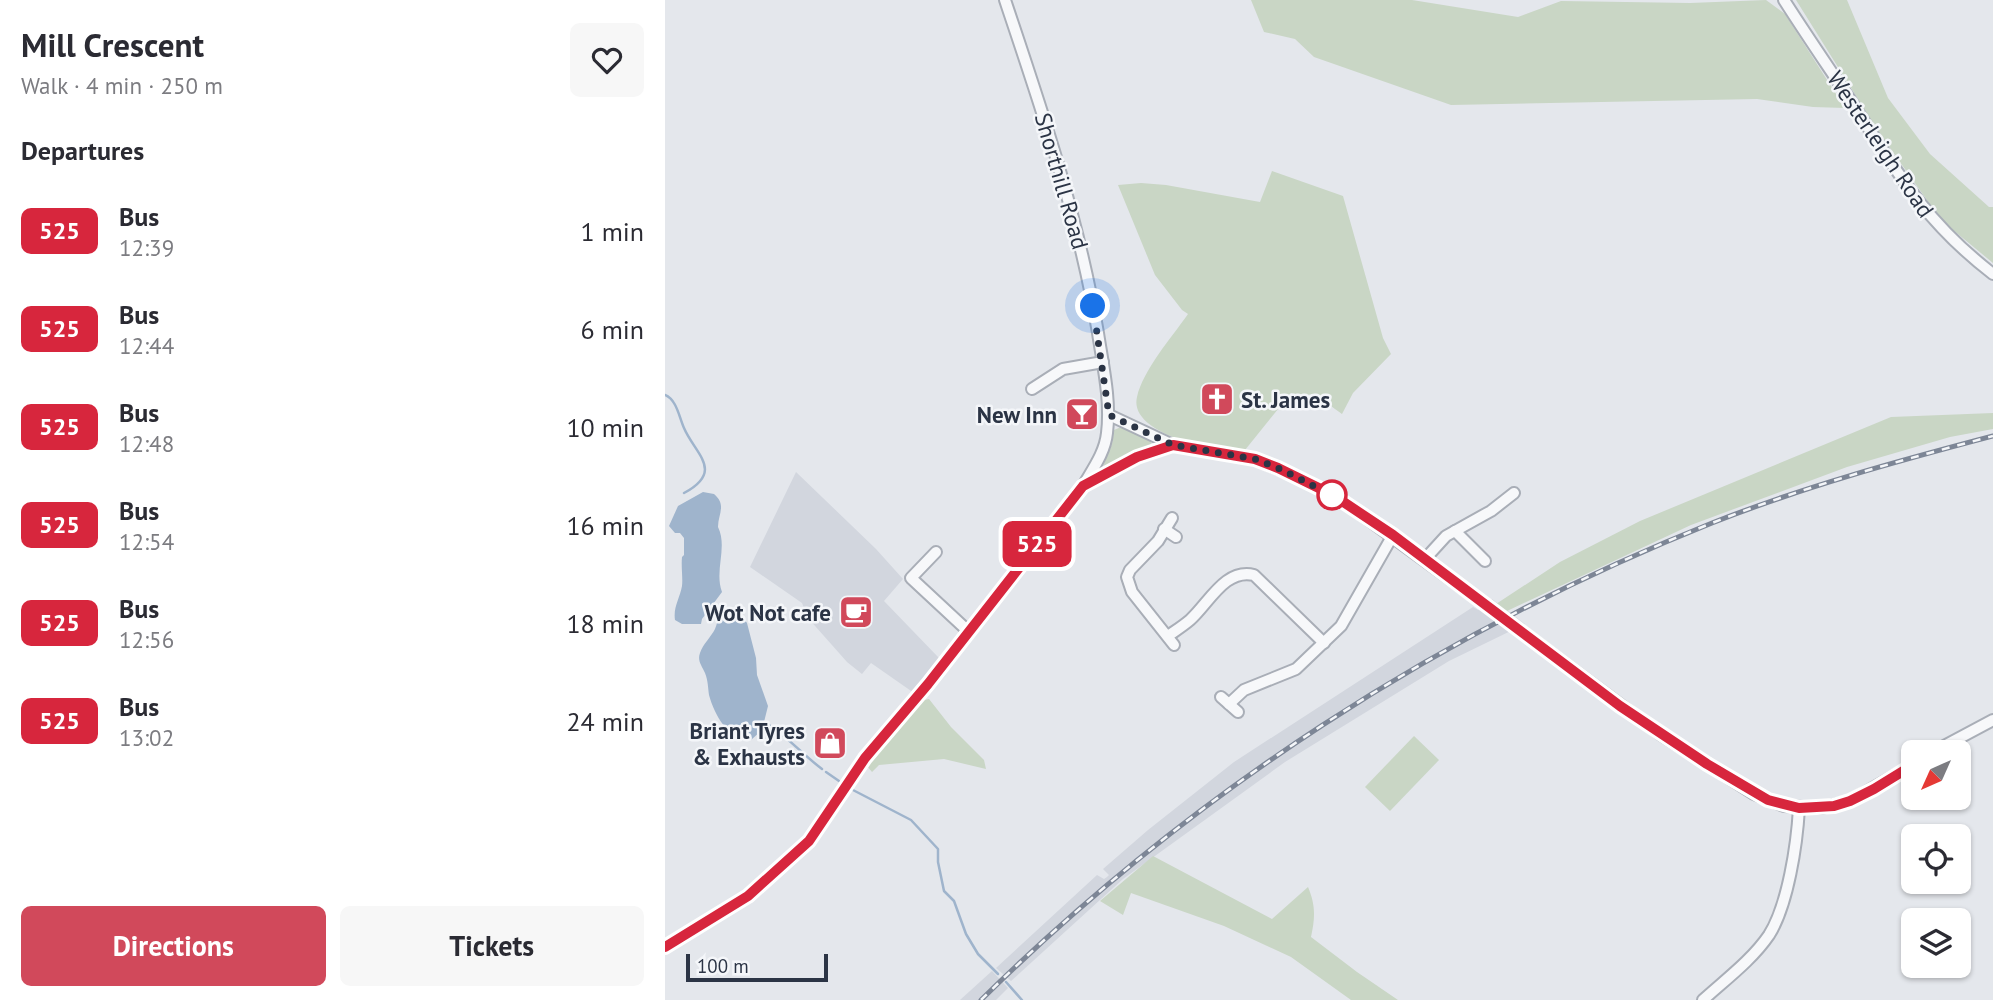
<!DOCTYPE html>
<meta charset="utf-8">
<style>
body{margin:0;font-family:"PT Sans",sans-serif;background:#f7f7f7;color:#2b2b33;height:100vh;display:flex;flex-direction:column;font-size:26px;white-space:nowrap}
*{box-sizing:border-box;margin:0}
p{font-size:23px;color:#7c7c81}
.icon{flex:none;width:38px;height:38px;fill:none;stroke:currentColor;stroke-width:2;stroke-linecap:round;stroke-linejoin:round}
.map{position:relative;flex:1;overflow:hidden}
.drawer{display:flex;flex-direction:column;background:#fff;width:665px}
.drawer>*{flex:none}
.badge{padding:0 14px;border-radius:10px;font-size:24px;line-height:46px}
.needle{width:46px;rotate:225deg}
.buttons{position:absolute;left:1236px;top:740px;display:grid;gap:14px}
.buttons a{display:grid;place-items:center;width:70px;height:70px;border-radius:10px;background:#fff;box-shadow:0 2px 5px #0004;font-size:35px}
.scale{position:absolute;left:21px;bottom:18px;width:142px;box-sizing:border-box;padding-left:7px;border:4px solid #2b3445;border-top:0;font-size:19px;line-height:24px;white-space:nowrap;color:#2b3445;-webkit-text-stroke:5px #f4f6f9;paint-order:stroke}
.you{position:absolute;width:35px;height:35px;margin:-18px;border:5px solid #fff;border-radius:50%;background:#1a73e8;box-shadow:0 0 0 10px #1a73e833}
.map>.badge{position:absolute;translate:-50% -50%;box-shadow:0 0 0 4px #fff}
h2{padding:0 21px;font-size:26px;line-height:63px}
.round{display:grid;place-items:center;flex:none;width:74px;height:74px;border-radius:10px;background:#f7f7f7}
.headline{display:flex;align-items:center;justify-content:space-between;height:119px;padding:0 21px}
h1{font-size:33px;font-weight:800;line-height:52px}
.button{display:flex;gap:14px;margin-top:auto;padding:14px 21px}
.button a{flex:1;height:80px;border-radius:10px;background:#d1495b;color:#fff;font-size:28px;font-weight:800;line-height:80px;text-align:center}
.button a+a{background:#f7f7f7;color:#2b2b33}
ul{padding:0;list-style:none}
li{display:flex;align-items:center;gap:21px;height:98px;padding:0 21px}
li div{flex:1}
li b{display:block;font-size:26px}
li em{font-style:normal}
li .badge{min-width:77px;font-weight:700;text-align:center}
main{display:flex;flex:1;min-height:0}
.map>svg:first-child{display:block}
.built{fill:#d2d6de}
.green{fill:#c9d6c5}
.water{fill:#9fb4cc}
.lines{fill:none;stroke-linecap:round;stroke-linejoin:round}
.stream{stroke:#9fb4cc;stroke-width:2.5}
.minor-casing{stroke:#a9aeb7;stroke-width:14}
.minor{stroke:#f7f8fa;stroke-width:10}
.rail-casing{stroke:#7d8696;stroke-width:5}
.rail{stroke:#f4f6f9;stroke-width:2.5;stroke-dasharray:8;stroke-linecap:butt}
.minor-bridge-casing{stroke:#a9aeb7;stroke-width:14;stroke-linecap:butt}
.minor-bridge{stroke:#f7f8fa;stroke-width:10}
.line-casing{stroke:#fff;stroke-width:16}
.line{stroke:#d7263d;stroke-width:10}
.walk{stroke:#2b3445;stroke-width:7;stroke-dasharray:0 12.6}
.stop-dot{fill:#fff;stroke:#d7263d;stroke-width:3.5}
.labels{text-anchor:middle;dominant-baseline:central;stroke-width:5;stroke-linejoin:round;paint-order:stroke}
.street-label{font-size:23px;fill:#2b3445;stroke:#f4f6f9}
.poi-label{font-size:23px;font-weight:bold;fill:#2b3445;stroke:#f4f6f9;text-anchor:end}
</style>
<main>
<section class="drawer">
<div class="headline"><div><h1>Mill Crescent</h1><p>Walk · 4 min · 250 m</p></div><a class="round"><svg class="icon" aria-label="heart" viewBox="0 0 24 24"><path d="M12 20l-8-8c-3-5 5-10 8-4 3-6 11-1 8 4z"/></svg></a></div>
<h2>Departures</h2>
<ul>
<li><span class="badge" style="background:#d7263d;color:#fff">525</span><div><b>Bus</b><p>12:39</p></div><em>1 min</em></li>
<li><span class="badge" style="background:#d7263d;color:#fff">525</span><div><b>Bus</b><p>12:44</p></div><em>6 min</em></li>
<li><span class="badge" style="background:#d7263d;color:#fff">525</span><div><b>Bus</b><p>12:48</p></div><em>10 min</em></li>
<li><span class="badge" style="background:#d7263d;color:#fff">525</span><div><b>Bus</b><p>12:54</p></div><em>16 min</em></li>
<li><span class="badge" style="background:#d7263d;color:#fff">525</span><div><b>Bus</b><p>12:56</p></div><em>18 min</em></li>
<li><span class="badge" style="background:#d7263d;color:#fff">525</span><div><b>Bus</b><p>13:02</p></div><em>24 min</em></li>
</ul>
<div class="button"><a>Directions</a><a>Tickets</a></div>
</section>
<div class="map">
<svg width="1328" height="1000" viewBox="0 0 1328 1000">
<rect width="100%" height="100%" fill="#e4e7ec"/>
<g class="built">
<polygon points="131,472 211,549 238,579 219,601 274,658 249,693 206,663 197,674 182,662 143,618 137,603 85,567"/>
<polygon points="827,599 860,624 784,661 620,762 458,879 346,981 331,968 432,875 439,879 442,877 444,875 438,869 483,830 569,762 808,607 813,610"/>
<polygon points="327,971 343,988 331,1000 295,1000"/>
</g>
<g class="green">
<polygon points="586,0 747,0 853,17 896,1 1025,3 1101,0 1120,14 1180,108 1148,107 1092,99 786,105 649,57 630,39 599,32"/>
<polygon points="1131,0 1182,0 1223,98 1265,154 1324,207 1328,207 1328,263 1276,220 1213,131"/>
<path d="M 607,171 L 678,196 L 718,338 L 726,354 L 688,393 L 677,414 L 649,394 L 632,396 L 626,393 L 576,455 C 550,451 463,434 472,397 C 478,370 507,337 523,314 L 517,310 L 490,275 L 453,185 L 476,183 L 501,185 L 595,202 Z"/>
<polygon points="1328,413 1328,429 1285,437 1182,467 1026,525 842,611 831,604 895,562 975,521 1226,417"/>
<polygon points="456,427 485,440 487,445 437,469 447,444 449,430"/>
<polygon points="264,699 286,727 319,760 321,769 279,759 214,765 207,772 202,766 259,700"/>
<polygon points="749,736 774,760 725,811 700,787"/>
<path d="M 488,856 L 607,919 L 643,887 C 651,906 650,918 646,937 L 692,972 L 733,1000 L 686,1000 L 626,957 L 559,926 L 466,893 L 458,915 L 435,901 Z"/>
</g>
<g class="water">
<path d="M 38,492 L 49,494 C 62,505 53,514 53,527 C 63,548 49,570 57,592 L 37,619 L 36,624 L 17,624 L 10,620 C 8,607 15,598 17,586 C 18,578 16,567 17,557 L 19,555 L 19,538 L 15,533 L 10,533 L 4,526 L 13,506 Z"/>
<path d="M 64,607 L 77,616 L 82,623 L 91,658 L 92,675 L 103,706 L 97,730 L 86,740 C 62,738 50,716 44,695 C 43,688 43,680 40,673 C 37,666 32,661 35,653 C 38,644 46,637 50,629 C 54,619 53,612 64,607 Z"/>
</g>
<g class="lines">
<g class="stream">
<path d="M 0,395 C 12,400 14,417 19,428 C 30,454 60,471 19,493"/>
<path d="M 101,723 C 122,736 137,754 157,769"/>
<polyline points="161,772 174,781"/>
<polyline points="186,789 246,820 273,849 273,862 279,891 289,901 301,934 313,954 333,974"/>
<polyline points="341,982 357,1000"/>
</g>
<g class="minor-casing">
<g id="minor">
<path d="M 1119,0 C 1140,33 1162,65 1184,98 C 1230,169 1259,221 1328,274"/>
<polyline points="367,389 398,369 438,362"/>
<polyline points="444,415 508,445"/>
<polyline points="420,485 472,457 508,445 590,459 641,481 679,502 818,603"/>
<polyline points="507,518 493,541 465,570 462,577 467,592 509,645"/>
<polyline points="499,529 511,537"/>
<polyline points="790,531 820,561"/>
<polyline points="271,552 246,578 303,631"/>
<polyline points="760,559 781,536 826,511 849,493"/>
<polyline points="855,630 995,734 1089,794 1119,806 1157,808 1185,801 1248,765"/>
<path d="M 503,636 C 510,631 518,626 525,620 C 544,603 560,568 589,575 L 659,643"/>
<polyline points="556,697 573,712"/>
<polyline points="564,704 579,690 631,669 676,626 728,535"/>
<polyline points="1268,752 1328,720"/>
<path d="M 0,947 L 83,896 L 144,841 L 200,758 L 257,691 L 418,486 C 427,470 440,453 442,433 C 446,400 438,366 433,333 C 414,219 377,110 340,0"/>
<path d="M 1038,1000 C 1060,980 1087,960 1104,935 C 1123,905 1132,844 1134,808"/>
</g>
</g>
<use href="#minor" class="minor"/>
<g class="rail-casing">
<path id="rail" d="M 316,1000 C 525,794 774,632 1047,523 C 1138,487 1233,461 1328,436"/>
</g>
<use href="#rail" class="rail"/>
<g class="minor-bridge-casing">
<polyline id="minor-bridge" points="818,603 855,630"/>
</g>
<use href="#minor-bridge" class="minor-bridge"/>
</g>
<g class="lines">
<g class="line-casing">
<polyline id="line" points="0,947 83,896 144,841 200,758 263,684 418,486 472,457 508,445 590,459 613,468 668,495 728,535 955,706 1042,764 1103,800 1134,808 1169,806 1185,801 1209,789 1248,765"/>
</g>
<use href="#line" class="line"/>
<polyline class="walk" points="428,306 444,415 508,445 590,459 613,468 667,495"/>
</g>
<defs>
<g id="church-square" transform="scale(1.75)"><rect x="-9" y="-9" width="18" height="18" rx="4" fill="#d1495b" stroke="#f4f6f9"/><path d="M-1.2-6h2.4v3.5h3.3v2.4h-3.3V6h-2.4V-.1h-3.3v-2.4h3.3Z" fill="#fff"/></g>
<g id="bar-square" transform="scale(1.75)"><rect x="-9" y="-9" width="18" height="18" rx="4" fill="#d1495b" stroke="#f4f6f9"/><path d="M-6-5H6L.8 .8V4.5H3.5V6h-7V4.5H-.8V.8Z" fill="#fff"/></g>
<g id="cafe-square" transform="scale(1.75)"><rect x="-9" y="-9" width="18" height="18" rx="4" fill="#d1495b" stroke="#f4f6f9"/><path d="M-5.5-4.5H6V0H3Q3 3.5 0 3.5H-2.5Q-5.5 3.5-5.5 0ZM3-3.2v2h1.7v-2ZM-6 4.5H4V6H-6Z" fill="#fff"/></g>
<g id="shop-square" transform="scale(1.75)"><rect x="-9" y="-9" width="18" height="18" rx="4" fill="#d1495b" stroke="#f4f6f9"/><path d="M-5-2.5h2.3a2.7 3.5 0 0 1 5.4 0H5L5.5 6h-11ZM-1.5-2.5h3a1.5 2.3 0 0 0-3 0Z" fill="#fff"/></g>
</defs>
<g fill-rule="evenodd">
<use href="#church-square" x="552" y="399"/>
<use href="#bar-square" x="417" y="414"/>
<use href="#cafe-square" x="191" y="612"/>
<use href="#shop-square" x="165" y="743"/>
</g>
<circle class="stop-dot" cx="667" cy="495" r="14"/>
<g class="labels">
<g class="street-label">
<text transform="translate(1216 144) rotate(56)">Westerleigh Road</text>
<text transform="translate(397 181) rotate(74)">Shorthill Road</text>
</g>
<g class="poi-label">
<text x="576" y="399" text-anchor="start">St. James</text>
<text x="392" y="414">New Inn</text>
<text x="166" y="612">Wot Not cafe</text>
<text x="140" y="730">Briant Tyres<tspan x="140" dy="26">&amp; Exhausts</tspan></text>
</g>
</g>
</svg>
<div class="buttons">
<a><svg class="needle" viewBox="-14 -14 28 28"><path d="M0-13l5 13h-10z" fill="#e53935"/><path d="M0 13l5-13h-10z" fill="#7c7c81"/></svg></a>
<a><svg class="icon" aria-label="locate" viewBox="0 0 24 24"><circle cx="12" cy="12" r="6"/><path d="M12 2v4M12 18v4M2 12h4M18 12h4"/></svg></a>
<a><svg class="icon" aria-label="layers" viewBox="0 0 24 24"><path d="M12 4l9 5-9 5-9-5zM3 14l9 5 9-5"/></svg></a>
</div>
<div class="scale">100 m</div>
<div class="you" style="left:428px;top:306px"></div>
<b class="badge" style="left:372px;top:544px;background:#d7263d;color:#fff">525</b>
</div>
</main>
